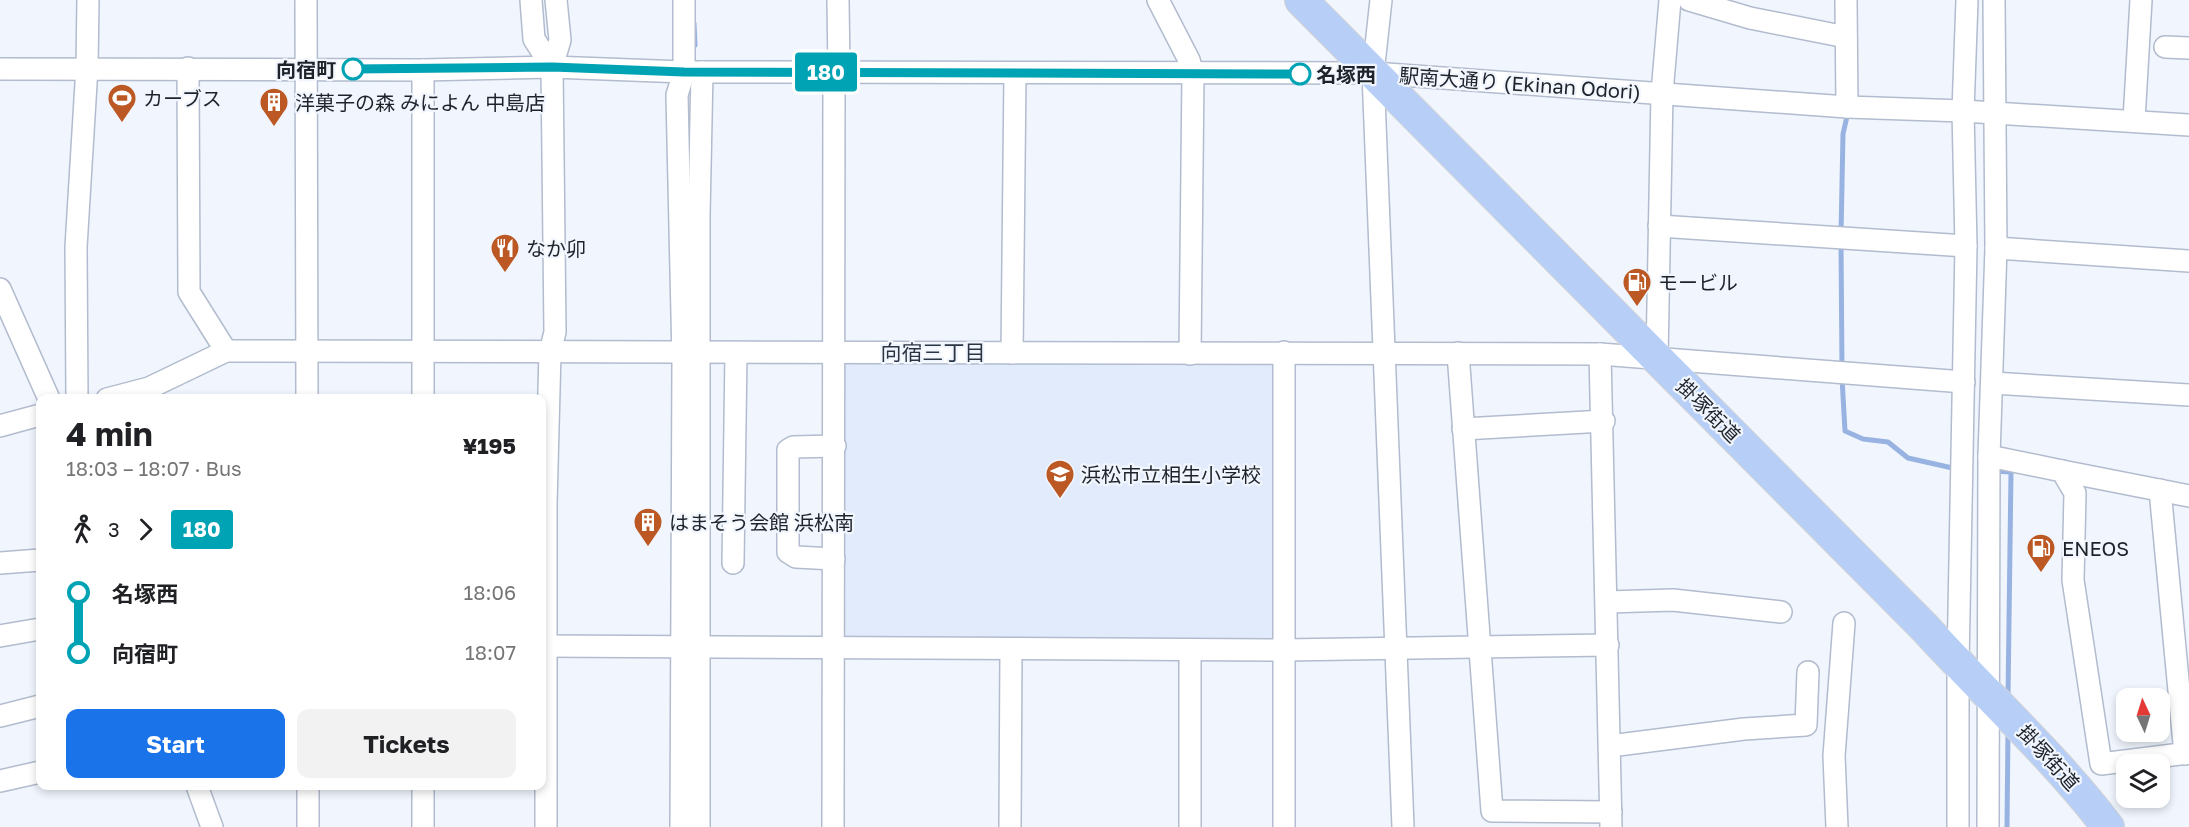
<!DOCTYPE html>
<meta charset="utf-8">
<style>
body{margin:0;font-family:"Golos Text","Noto Sans JP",sans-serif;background:#f2f2f2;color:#202124;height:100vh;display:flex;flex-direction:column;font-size:22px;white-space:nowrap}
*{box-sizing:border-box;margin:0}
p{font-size:20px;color:#757577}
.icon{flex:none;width:33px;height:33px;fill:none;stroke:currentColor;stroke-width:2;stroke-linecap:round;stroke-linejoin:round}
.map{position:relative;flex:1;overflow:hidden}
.drawer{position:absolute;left:36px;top:394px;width:510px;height:396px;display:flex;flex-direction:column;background:#fff;border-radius:12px;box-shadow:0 3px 9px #0003}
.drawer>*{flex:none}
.badge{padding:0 12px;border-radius:4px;font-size:21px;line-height:39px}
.needle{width:39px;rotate:356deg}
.controls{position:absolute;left:2116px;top:688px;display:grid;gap:12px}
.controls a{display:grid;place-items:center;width:54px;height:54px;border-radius:12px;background:#fff;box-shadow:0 3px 9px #0003;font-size:30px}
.map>.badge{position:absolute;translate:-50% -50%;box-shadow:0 0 0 3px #fff}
.legs{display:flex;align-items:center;gap:9px;height:66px;padding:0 30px;font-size:20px}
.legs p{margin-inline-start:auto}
.overview{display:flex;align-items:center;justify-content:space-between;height:102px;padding:0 30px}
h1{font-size:33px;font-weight:700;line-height:45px}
.primary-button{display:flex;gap:12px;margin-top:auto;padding:12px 30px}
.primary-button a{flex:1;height:69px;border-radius:12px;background:#1a73e8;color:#fff;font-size:24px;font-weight:700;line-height:69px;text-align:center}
.primary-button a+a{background:#f2f2f2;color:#202124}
ul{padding:0 30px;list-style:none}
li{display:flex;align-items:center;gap:21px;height:60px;font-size:22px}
li i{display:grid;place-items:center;width:9px;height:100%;margin:0 8px;background:currentColor}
li i::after{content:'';width:15px;height:15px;margin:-8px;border:4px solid;border-radius:50%;background:#fff}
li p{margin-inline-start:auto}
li:first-child i{background:linear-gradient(#0000 50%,currentColor 0)}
li:last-child i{background:linear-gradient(currentColor 50%,#0000 0)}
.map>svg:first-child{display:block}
.built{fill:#e2ebfb}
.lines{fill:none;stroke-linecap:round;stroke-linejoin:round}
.stream{stroke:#98b3e1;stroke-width:5}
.minor-casing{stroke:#b2bcce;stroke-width:24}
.highway-casing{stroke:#d2d3d4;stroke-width:34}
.minor{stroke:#fff;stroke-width:21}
.highway{stroke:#b7cff7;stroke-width:32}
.line-1-casing{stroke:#fff;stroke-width:14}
.line-1{stroke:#00a3b4;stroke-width:9}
.stop-1-dot{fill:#fff;stroke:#00a3b4;stroke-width:3}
.labels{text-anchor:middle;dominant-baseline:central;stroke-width:4.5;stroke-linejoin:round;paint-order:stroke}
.stop-label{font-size:20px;font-weight:bold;fill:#1e2229;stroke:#f1f6fe;text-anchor:end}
.street-label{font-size:20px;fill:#1e2229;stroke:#f1f6fe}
.poi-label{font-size:20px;fill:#1e2229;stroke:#f1f6fe;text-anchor:start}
.neighbourhood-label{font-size:21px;fill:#2b3442;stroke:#f1f6fe}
</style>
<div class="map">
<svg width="2189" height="827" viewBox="0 0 2189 827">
<rect width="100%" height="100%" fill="#f1f6fe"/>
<polygon class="built" points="842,360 1279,361 1276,641 842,640"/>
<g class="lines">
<g class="stream">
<polyline points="694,23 695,45"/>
<polyline points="1841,234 1843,134 1848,112"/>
<polyline points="1841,243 1842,369"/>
<polyline points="1842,378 1845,431 1863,439 1888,442 1908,458 1957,469"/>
<polyline points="1993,471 2011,472 2008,697"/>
<polyline points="2007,827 2008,730"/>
</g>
<g class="minor-casing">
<g id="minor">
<polyline points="306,0 307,399"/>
<polyline points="531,0 534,39 552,67"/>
<polyline points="838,0 839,72"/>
<polyline points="1158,0 1189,60 1193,74 1190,354"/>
<polyline points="1381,0 1373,73 1403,827"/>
<polyline points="1689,0 1750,18 1846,37"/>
<polyline points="1846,0 1847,107"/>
<polyline points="2165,47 2189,48"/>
<polyline points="188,68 189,292 226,351"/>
<polyline points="0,69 423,70 552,67 684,72 1373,73 1847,107 1963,111 2189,125"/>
<polyline points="2134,120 2141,0"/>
<polyline points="1659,226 1966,246"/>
<polyline points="1996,248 2189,261"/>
<polyline points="0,289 49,399"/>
<polyline points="1012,353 1015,74"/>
<polyline points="1458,353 1492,811 1611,812"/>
<polyline points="1600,354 1611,827"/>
<polyline points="1657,357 1662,93 1670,0"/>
<polyline points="1992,383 2189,395"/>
<polyline points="77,399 76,247 87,67 88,0"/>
<polyline points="107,399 149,388 226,351 232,351 1600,354 1964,382"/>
<polyline points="423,399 423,70"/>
<polyline points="0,426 40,415"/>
<polyline points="1463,429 1604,421"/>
<polyline points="1989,456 2062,471 2075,493 2073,580 2101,764 2189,753"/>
<polyline points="2062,471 2189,496"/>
<polyline points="2160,490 2185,754"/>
<polyline points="834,559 796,557 788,552 788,450 793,447 835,446"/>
<polyline points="0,563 40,560"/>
<polyline points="733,563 736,353"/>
<polyline points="1607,602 1673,600 1781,612"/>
<polyline points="0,636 40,629"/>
<polyline points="542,646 1284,650 1608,645"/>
<polyline points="0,716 40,706"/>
<polyline points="1610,746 1744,729 1806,725 1808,672"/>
<polyline points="0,781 40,772"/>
<polyline points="197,786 212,827"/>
<polyline points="308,786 308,827"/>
<polyline points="423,827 423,786"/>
<polyline points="546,827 546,504 550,352 555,332 552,67 560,40 556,0"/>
<polyline points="681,827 683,359 677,95 684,72 684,0"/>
<polyline points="699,827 699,215 702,72"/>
<polyline points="833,827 834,72"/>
<polyline points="1010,827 1011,649"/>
<polyline points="1190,827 1190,650"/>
<polyline points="1284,827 1284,352"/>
<polyline points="1837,827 1834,756 1844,623"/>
<polyline points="1958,827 1958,664 1966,246 1963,111 1967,0"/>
<polyline points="1988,827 1989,456 1996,248 1994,0"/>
</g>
</g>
<g class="highway-casing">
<path id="highway" d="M 1301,0 L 1925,628 C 1987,696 2052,754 2108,827"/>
</g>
<use href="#minor" class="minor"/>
<use href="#highway" class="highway"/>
</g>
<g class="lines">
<g class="line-1-casing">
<polyline id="line-1" points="353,69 552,67 684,72 1300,74"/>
</g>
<use href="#line-1" class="line-1"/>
</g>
<defs>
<g id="stadium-pin" transform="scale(1.5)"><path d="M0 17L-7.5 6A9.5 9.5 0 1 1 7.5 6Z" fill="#bc5823" stroke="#f1f6fe"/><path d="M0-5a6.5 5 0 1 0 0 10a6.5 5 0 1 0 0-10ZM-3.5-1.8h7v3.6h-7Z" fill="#fff"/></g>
<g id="building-pin" transform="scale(1.5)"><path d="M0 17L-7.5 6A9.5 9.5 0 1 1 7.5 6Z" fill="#bc5823" stroke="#f1f6fe"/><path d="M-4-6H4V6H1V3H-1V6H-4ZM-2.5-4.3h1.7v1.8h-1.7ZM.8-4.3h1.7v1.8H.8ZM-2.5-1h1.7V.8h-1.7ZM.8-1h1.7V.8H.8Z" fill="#fff"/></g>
<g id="restaurant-pin" transform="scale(1.5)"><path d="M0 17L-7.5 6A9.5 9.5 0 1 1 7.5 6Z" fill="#bc5823" stroke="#f1f6fe"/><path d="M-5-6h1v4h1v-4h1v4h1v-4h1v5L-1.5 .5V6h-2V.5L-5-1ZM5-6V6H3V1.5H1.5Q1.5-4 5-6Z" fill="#fff"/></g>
<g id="fuel-pin" transform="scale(1.5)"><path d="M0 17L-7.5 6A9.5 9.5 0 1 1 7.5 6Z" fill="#bc5823" stroke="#f1f6fe"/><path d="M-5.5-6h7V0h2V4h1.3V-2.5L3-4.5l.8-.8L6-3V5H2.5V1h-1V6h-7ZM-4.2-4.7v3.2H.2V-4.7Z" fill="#fff"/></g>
<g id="school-pin" transform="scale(1.5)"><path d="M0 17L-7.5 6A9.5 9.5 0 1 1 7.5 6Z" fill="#bc5823" stroke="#f1f6fe"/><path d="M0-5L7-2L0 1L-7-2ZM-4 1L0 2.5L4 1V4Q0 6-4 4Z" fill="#fff"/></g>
</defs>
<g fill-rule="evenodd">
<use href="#stadium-pin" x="122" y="98"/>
<use href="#building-pin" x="274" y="102"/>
<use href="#restaurant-pin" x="505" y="248"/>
<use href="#fuel-pin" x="1637" y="282"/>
<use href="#school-pin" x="1060" y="474"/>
<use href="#building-pin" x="648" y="522"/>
<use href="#fuel-pin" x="2041" y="548"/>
</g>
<g class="stop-1-dot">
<circle cx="353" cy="69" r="10"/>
<circle cx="1300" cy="74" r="10"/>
</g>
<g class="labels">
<g class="stop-label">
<text x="336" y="69">向宿町</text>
<text x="1316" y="74" text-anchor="start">名塚西</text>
</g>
<g class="street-label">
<text transform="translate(1520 83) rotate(4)">駅南大通り (Ekinan Odori)</text>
<text transform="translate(1709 410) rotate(45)">掛塚街道</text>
<text transform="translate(2049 757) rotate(48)">掛塚街道</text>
</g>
<g class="poi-label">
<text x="143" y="98">カーブス</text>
<text x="295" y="102">洋菓子の森 みによん 中島店</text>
<text x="526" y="248">なか卯</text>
<text x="1658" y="282">モービル</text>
<text x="1081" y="474">浜松市立相生小学校</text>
<text x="669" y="522">はまそう会館 浜松南</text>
<text x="2062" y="548">ENEOS</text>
</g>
<g class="neighbourhood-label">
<text x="933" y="352">向宿三丁目</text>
</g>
</g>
</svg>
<div class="controls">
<a><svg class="needle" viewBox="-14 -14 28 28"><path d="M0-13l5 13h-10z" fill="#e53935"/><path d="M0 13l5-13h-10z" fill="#757577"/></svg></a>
<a><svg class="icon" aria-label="layers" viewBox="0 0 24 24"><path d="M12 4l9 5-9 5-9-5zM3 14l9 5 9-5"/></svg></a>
</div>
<b class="badge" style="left:826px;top:72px;background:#00a3b4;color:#fff">180</b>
<section class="drawer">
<div class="overview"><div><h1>4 min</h1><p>18:03 – 18:07 · Bus</p></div><b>¥195</b></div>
<div class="legs"><svg class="icon" aria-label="walk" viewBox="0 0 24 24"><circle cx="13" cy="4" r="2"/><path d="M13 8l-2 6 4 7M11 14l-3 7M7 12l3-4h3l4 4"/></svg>3<svg class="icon" aria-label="forward" viewBox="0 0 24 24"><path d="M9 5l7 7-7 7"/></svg><b class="badge" style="background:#00a3b4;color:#fff">180</b></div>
<ul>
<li><i style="color:#00a3b4"></i><b>名塚西</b><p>18:06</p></li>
<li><i style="color:#00a3b4"></i><b>向宿町</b><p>18:07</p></li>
</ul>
<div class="primary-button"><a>Start</a><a>Tickets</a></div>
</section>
</div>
